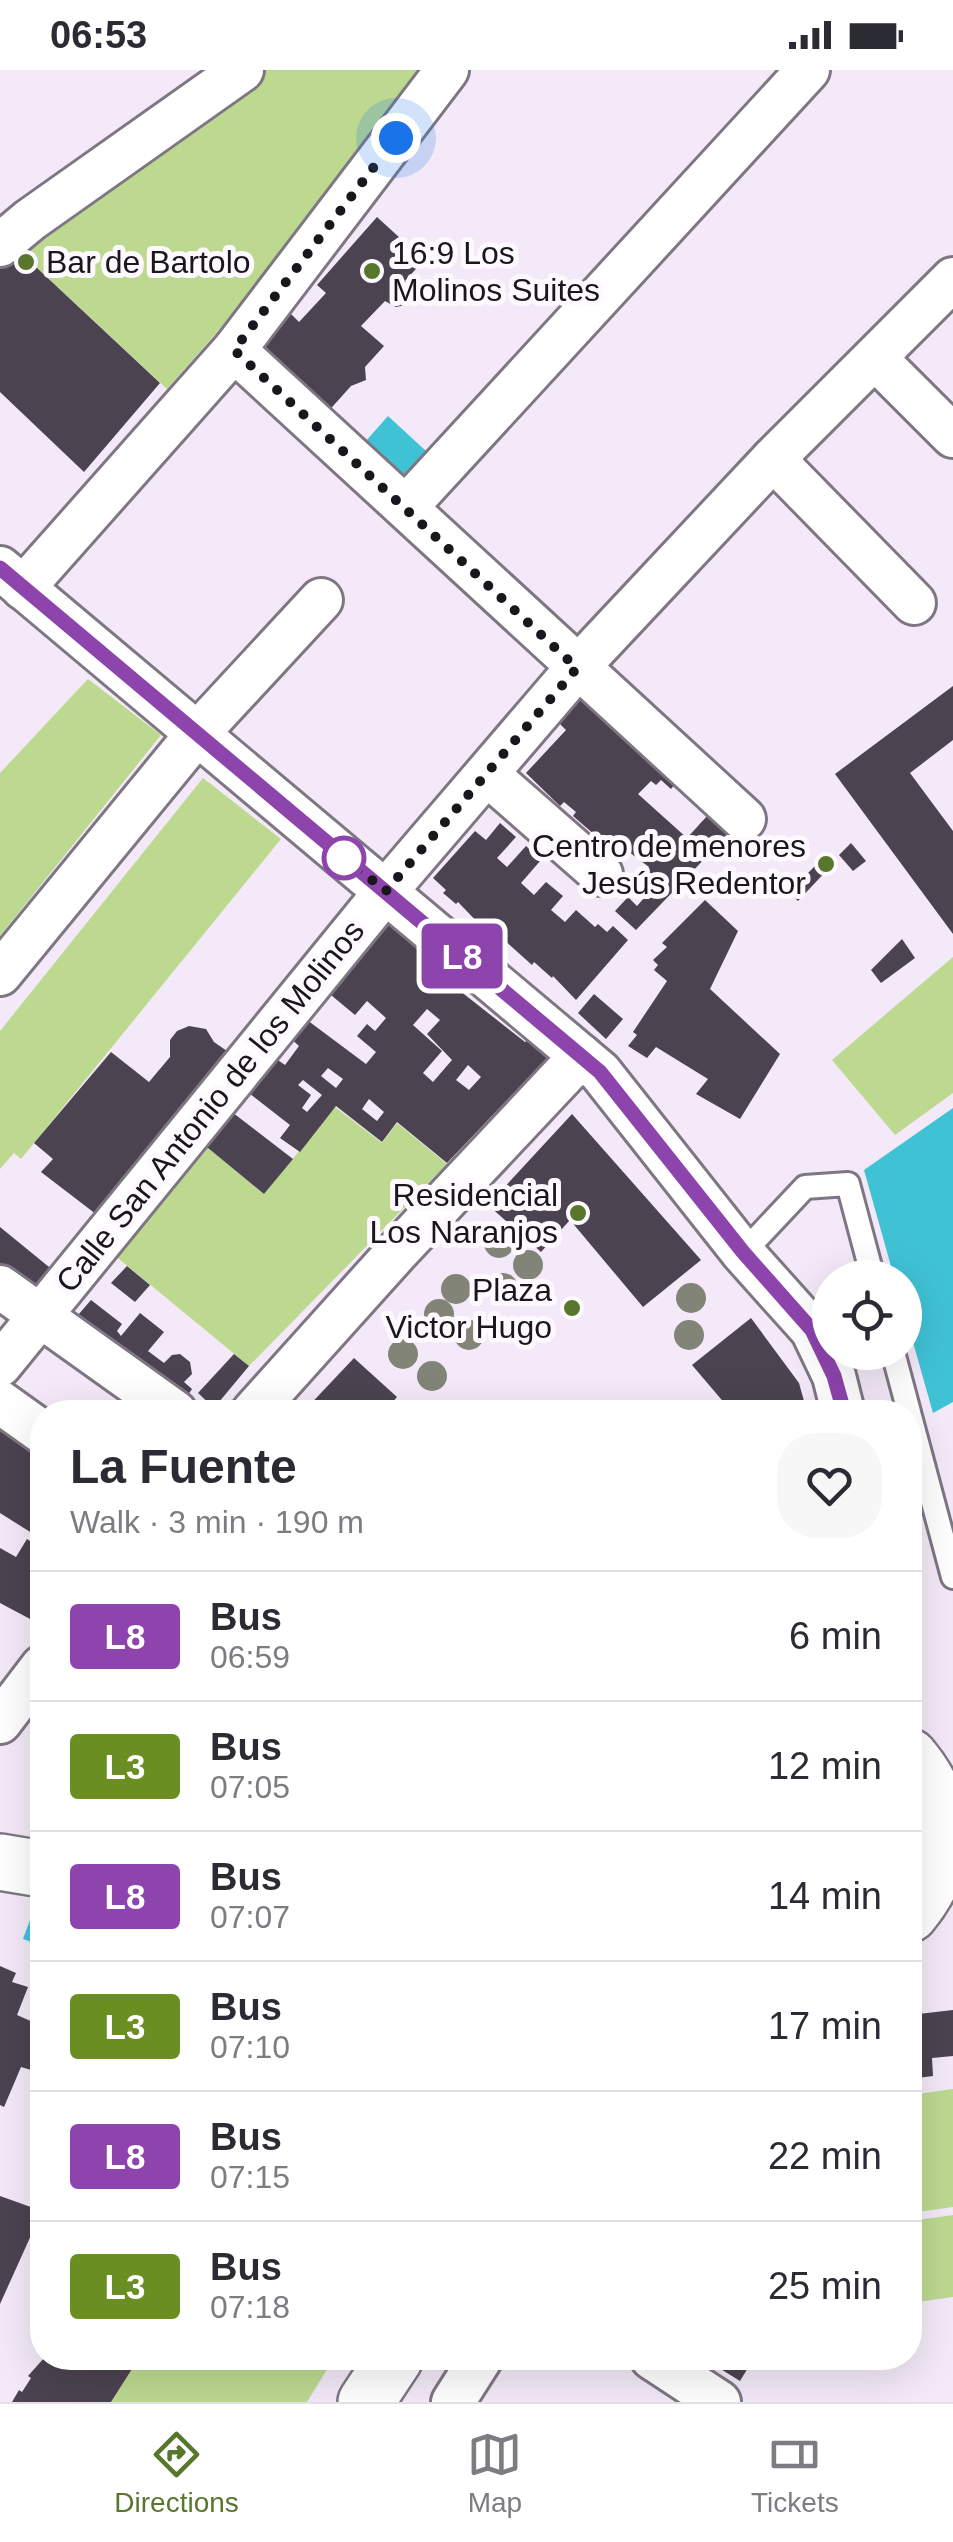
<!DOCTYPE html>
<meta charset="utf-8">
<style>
body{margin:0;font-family:Helvetica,sans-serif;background:#f7f7f7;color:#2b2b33;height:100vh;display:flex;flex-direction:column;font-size:38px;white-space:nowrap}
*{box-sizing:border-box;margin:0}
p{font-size:32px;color:#7c7c81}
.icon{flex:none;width:55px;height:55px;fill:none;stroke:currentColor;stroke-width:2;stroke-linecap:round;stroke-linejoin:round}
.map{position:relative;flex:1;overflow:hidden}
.details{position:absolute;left:30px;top:1330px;width:892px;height:970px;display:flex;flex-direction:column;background:#fff;border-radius:40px;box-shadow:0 10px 40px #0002}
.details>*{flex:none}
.badge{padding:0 20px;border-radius:8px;font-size:35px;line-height:65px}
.buttons{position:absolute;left:812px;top:1190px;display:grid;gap:20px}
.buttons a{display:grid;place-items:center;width:110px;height:110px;border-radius:50%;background:#fff;box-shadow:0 10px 40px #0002;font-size:50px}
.you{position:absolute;width:50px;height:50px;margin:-25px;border:8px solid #fff;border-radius:50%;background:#1a73e8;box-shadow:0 0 0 15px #1a73e833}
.map>.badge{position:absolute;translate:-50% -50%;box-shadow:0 0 0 5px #fff}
.round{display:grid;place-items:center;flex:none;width:105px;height:105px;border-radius:40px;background:#f7f7f7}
.headline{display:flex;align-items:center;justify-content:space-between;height:170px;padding:0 40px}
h1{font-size:48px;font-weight:700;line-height:75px}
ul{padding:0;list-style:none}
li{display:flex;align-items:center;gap:30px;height:130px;padding:0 40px;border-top:2px solid #e1e1e2}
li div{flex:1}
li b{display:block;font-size:38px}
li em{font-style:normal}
li .badge{min-width:110px;font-weight:700;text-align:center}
.status{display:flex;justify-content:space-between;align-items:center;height:70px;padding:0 50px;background:#fff;direction:ltr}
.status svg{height:28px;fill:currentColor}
.dock{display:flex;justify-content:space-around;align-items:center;height:140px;border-top:2px solid #e1e1e2;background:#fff;font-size:28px;color:#7c7c81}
.dock a{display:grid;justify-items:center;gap:5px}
.dock .current{color:#58772d}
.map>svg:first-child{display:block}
.green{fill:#bdd990}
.water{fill:#40c2d5}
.building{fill:#4b434f;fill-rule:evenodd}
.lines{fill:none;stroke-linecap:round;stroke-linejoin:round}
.lane-casing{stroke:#7f7684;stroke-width:28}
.street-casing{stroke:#7f7684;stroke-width:48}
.secondary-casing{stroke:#7f7684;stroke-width:60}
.lane{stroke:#fff;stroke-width:22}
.street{stroke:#fff;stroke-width:42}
.secondary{stroke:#fff;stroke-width:55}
.tree{fill:#828477}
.line-casing{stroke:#fff;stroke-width:22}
.line{stroke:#8e44ad;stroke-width:15}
.walk{stroke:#1a171c;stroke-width:10;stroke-dasharray:0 18}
.poi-dot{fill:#58772d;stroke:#fdf9ff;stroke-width:4}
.stop-dot{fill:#fff;stroke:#8e44ad;stroke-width:5}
.labels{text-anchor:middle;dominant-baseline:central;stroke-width:10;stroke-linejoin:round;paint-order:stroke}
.poi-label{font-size:32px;fill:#1a171c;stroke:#fdf9ff;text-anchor:end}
.street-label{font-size:32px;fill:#1a171c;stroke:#fdf9ff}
</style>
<div class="status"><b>06:53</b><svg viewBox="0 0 49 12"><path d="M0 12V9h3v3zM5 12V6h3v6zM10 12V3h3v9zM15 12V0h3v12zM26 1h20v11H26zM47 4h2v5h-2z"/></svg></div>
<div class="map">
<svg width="953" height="2332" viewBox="0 0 953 2332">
<rect width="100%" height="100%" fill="#f3e9f8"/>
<g class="green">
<polygon points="263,0 424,0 305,162 167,319 16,178 188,49"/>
<polygon points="88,609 161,665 0,866 0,703"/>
<polygon points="203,708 281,769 21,1089 14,1083 0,1099 0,961"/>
<polygon points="953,887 953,1023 895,1065 832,990"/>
<polygon points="335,1037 382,1073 397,1053 447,1094 249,1296 113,1184 202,1073 264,1124"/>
<polygon points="953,2019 953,2137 910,2143 910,2025"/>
<polygon points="953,2145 953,2227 910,2233 910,2151"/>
<polygon points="139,2288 334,2288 307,2332 111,2332"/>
</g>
<g class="water">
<polygon points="388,346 426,381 403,407 365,372"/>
<polygon points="953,1038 953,1332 933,1343 905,1244 905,1208 894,1207 864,1100"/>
<polygon points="34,1839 42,1842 42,1876 23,1869"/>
</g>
<g class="building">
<polygon points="377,147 424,190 405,211 410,218 410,229 405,235 396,237 385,231 361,256 384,276 365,297 366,310 351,316 325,345 257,282 291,244 299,252 326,223 317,215"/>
<polygon points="21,183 160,313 84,402 0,322 0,194 4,196"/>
<polygon points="586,616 684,703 671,719 661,710 656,715 651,711 638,724 687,768 718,734 739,753 636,860 615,841 628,827 637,836 653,818 640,807 649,797 617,773 611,779 573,746 576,742 564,732 560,736 526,703 566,660 557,651"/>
<polygon points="953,616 953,670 910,703 953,761 953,864 835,704"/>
<polygon points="500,753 516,767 497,788 507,797 526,776 541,790 521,813 534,825 546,812 563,826 551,840 565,852 576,840 595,857 598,854 607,862 613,856 628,870 576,930 553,906 552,908 534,892 532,895 502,868 498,871 483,858 458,832 456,834 443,823 446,820 433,808 475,761 486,770"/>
<polygon points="851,773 866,791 853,801 839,785"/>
<polygon points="821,790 829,798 798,831 789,822"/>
<polygon points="705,830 738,861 710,919 780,984 740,1049 696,1024 708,1009 656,977 647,988 628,976 637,965 633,962 667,911 654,900 658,895 653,890 667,877 662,873"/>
<path d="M 391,842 L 431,873 L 417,889 L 427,896 L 431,892 L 444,902 L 441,906 L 525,972 L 529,970 L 549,986 L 447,1093 L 397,1052 L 382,1072 L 336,1036 L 300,1082 L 280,1068 L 290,1055 L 245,1020 L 272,986 L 285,995 L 299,976 L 288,966 L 303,947 L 366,994 L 376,982 L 357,966 L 367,954 L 375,961 L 386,948 L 367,931 L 355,945 L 325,920 ZM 427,939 L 440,950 L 427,964 L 452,990 L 433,1012 L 423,1003 L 442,981 L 413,955 ZM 468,995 L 481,1007 L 469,1020 L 456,1010 ZM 328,998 L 343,1009 L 336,1018 L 321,1006 ZM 303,1010 L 322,1025 L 307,1042 L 302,1038 L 311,1025 L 298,1015 ZM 369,1029 L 384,1042 L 377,1051 L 362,1039 Z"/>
<polygon points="902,869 915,888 881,913 871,900"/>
<polygon points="594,924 623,949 606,969 578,943"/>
<polygon points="189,956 206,959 214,972 237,988 105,1151 41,1102 53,1089 34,1073 111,982 149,1012 170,987 170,970 177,961"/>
<polygon points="228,1039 293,1089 264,1124 202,1073"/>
<polygon points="572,1044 701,1190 643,1237 570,1150 541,1182 488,1135"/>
<polygon points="0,1157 60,1206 41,1229 0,1196"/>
<polygon points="127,1196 150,1215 135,1232 111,1213"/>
<polygon points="91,1230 122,1254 117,1261 121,1266 140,1243 164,1262 148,1281 164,1293 172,1285 180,1284 190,1292 192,1304 184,1312 192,1319 184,1331 72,1252"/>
<polygon points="751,1248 799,1313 807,1342 732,1342 692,1295"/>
<polygon points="234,1284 249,1296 214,1338 198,1323"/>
<polygon points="354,1288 397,1327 384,1342 303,1342"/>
<polygon points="0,1359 42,1388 42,1534 32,1550 0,1533 0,1478 16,1487 27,1469 30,1471 35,1465 0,1443"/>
<polygon points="0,1896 16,1903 12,1912 28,1917 17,1945 42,1956 42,1974 31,2000 21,1997 4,2037 0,2035"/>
<polygon points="953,1940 953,1986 932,1988 933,2006 910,2009 910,1945"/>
<polygon points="0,2126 42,2141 0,2234"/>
<polygon points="44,2288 139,2288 111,2332 12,2332 19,2320 22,2322 31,2308 28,2306"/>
<polygon points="703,2288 754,2288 740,2311"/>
</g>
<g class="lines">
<g class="lane-casing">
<g id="lane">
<polyline points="743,1183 805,1117 848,1114 873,1208"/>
<polyline points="893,1282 909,1342"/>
<polyline points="910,1346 953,1507"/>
</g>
</g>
<g class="street-casing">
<g id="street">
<polyline points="0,175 30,150 242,0"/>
<polyline points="234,280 744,749"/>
<polyline points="876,289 953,366"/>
<polyline points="773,389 914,533"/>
<polyline points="406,437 808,0"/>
<polyline points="0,498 600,1002 743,1183 812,1260 834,1306 843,1342"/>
<polyline points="23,518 234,280 447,0"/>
<polyline points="487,704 601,804"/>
<polyline points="0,904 196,665 321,530"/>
<polyline points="0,1217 175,1342"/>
<polyline points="0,1295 386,821 577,598 773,389 953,209"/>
<polyline points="0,1332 42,1362"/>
<polyline points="253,1342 396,1183 581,986"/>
<polyline points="0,1652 42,1597"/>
<polyline points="652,2288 719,2332"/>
<polyline points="453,2332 481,2288"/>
</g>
</g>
<g class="secondary-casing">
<g id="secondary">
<path d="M 910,1687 C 953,1738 953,1792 910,1844"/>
<polyline points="0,1792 42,1799"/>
<polyline points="366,2332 395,2288"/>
</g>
</g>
<use href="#lane" class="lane"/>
<use href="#street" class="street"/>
<use href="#secondary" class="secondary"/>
</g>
<g class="tree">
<circle cx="499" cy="1173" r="15"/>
<circle cx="528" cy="1195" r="15"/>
<circle cx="503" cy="1218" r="15"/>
<circle cx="456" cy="1219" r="15"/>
<circle cx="691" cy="1228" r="15"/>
<circle cx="439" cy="1244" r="15"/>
<circle cx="469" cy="1265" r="15"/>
<circle cx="689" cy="1265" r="15"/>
<circle cx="403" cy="1284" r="15"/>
<circle cx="432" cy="1306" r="15"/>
</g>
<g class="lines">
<g class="line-casing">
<polyline id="line" points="0,498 600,1002 743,1182 812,1260 834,1306 844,1342"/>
</g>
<use href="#line" class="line"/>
<polyline class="walk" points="344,788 386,821 577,598 234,280 396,68"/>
</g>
<g class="poi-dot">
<circle cx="26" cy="192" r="10"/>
<circle cx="372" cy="201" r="10"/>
<circle cx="826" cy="794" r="10"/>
<circle cx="578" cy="1143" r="10"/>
<circle cx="572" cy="1238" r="10"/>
</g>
<circle class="stop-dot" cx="344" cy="788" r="20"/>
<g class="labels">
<g class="poi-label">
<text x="392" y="183" text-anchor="start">16:9 Los<tspan x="392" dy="37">Molinos Suites</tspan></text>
<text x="46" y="192" text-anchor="start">Bar de Bartolo</text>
<text x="806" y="776">Centro de menores<tspan x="806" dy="37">Jesús Redentor</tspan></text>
<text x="558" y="1125">Residencial<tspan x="558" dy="37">Los Naranjos</tspan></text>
<text x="552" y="1220">Plaza<tspan x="552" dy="37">Victor Hugo</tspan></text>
</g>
<g class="street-label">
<text transform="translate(210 1036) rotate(-51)">Calle San Antonio de los Molinos</text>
</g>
</g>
</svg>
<div class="buttons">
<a><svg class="icon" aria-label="locate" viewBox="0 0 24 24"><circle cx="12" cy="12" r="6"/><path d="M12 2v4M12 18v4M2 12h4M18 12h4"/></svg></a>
</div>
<div class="you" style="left:396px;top:68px"></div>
<b class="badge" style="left:462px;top:886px;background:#8e44ad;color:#fff">L8</b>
<section class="details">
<div class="headline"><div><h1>La Fuente</h1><p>Walk · 3 min · 190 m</p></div><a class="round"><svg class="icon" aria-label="heart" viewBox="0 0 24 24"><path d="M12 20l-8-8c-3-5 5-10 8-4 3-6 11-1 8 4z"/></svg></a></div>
<ul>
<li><span class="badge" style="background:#8e44ad;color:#fff">L8</span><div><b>Bus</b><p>06:59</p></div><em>6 min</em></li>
<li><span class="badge" style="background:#6b8e23;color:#fff">L3</span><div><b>Bus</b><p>07:05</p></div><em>12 min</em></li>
<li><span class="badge" style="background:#8e44ad;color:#fff">L8</span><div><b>Bus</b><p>07:07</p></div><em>14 min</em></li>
<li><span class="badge" style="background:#6b8e23;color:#fff">L3</span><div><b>Bus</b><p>07:10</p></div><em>17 min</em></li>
<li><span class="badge" style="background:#8e44ad;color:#fff">L8</span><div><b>Bus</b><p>07:15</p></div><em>22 min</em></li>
<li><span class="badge" style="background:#6b8e23;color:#fff">L3</span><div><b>Bus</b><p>07:18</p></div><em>25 min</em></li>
</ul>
</section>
</div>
<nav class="dock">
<a class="current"><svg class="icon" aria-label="directions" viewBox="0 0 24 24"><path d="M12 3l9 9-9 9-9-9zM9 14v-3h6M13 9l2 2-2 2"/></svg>Directions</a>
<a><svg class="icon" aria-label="map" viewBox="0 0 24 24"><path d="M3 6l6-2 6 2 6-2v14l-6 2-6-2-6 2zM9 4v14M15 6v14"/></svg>Map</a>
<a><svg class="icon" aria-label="tickets" viewBox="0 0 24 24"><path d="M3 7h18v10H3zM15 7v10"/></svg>Tickets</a>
</nav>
